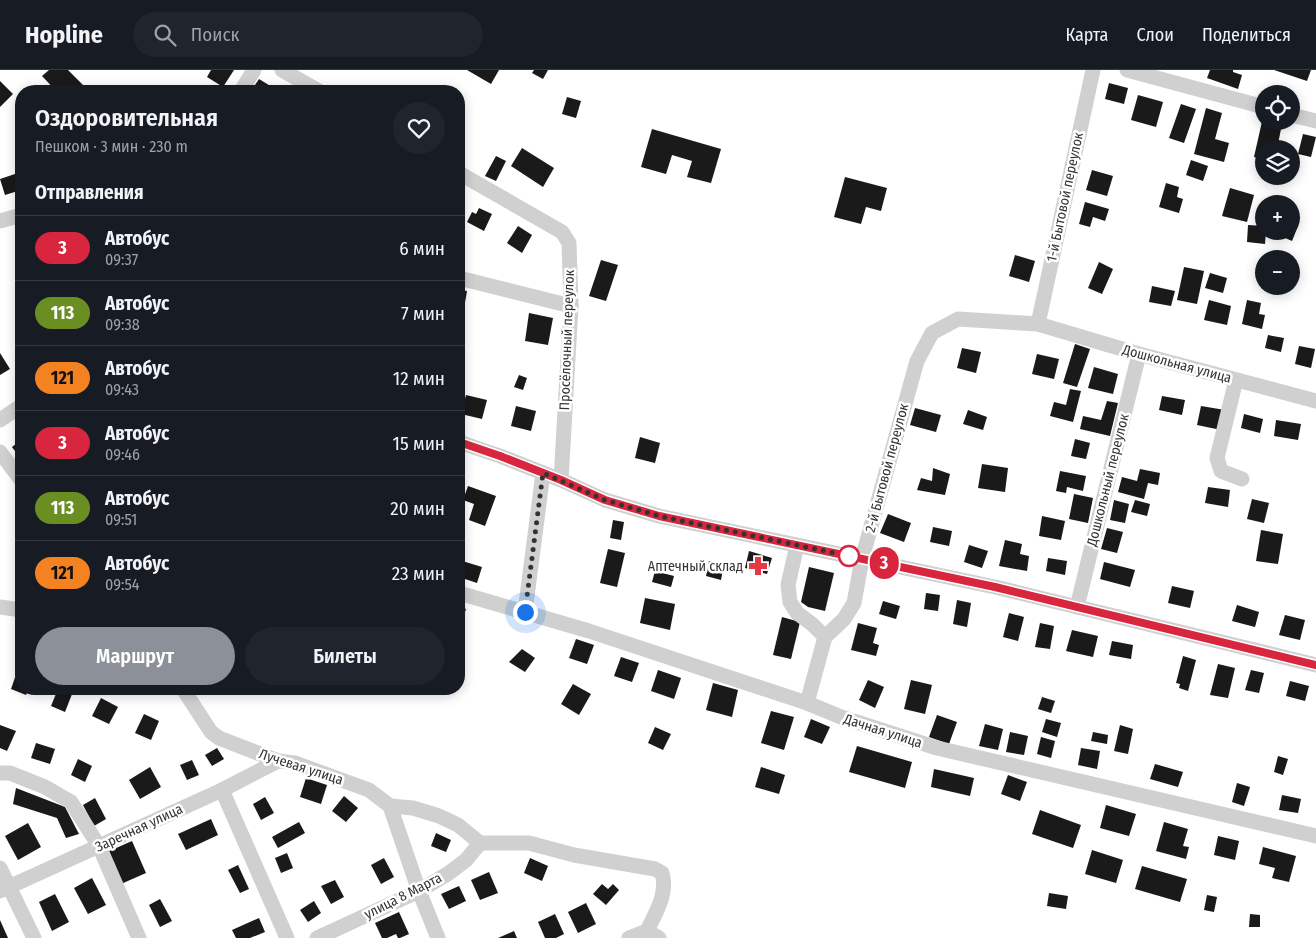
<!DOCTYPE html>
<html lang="ru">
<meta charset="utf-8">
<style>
body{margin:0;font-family:"Fira Sans Condensed",sans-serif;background:#20242c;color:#f1f3f6;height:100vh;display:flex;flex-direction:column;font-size:19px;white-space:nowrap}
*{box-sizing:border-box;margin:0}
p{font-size:16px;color:#9ea1a6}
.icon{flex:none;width:28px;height:28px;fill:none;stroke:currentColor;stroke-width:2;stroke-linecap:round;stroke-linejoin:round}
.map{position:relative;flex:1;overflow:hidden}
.side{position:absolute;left:15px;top:15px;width:450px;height:610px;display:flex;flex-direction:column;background:#171b24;border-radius:20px;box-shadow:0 2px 12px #0003}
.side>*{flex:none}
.badge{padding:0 10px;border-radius:16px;font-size:18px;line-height:32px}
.tools{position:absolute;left:1255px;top:15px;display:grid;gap:10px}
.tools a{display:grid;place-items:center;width:45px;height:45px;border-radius:50%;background:#171b24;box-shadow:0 2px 12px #0003;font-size:25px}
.you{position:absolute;width:25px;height:25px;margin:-12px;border:4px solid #fff;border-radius:50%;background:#1a73e8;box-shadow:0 0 0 8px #1a73e833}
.map>.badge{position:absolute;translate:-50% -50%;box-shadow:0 0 0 2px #fff}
h2{padding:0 20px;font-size:19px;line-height:45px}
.round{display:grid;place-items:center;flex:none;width:52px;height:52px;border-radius:26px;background:#20242c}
.overview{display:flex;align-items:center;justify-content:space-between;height:85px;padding:0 20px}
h1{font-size:24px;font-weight:600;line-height:38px}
.action{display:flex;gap:10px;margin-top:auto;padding:10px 20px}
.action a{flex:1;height:58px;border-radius:30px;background:#8c9099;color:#fff;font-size:20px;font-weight:600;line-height:58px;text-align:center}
.action a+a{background:#20242c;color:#f1f3f6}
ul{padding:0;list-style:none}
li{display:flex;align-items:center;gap:15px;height:65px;padding:0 20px;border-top:1px solid #363941}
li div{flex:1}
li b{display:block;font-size:19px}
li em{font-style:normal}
li .badge{min-width:55px;font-weight:700;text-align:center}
header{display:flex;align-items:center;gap:30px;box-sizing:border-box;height:70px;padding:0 25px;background:#171b24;border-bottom:1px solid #363941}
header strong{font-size:24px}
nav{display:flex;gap:28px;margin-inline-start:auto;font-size:18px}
.search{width:350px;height:45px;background:#20242c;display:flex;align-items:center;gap:12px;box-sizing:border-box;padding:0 18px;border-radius:28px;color:#9ea1a6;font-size:19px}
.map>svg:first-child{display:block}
.building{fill:#1a1a1a}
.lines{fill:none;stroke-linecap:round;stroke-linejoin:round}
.minor{stroke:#d0d0d0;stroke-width:15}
.line-casing{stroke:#fff;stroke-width:11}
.line{stroke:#d7263d;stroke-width:8}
.walk{stroke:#333;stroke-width:5;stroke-dasharray:0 9}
.stop-dot{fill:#fff;stroke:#d7263d;stroke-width:2.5}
.labels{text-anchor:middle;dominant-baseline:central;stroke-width:5;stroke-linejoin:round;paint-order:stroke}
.street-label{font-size:14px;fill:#333;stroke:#fff}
.poi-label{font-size:14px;fill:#333;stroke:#fff;text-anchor:end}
</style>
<header>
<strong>Hopline</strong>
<div class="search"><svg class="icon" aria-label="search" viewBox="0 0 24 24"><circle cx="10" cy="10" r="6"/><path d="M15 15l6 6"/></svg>Поиск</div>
<nav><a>Карта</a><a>Слои</a><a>Поделиться</a></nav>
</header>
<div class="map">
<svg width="1316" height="868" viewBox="0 0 1316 868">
<rect width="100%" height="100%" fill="#fff"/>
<g class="building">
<polygon points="49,0 68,0 89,21 56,21 42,6"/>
<polygon points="211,0 234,0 223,17 207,7"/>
<polygon points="467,0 499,0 491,14"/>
<polygon points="534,0 548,0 543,9 532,3"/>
<polygon points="1210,0 1233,0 1233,2 1242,5 1238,19 1207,8"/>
<polygon points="1274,0 1311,0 1307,11"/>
<polygon points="259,9 272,17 270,21 251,21"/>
<polygon points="0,11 13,24 0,37"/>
<polygon points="1109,13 1128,18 1124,34 1105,29"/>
<polygon points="1138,25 1163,32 1156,57 1131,50"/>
<polygon points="567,27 581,31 576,48 562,44"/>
<polygon points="1181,34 1196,39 1184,73 1169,68"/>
<polygon points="1206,38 1222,43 1215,69 1229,73 1224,92 1194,84"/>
<polygon points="1263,47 1264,51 1270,51 1282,54 1277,79 1264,79 1264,90 1254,87"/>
<polygon points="652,59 721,79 711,113 687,107 692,91 672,85 666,104 641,97"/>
<polygon points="1303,64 1316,67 1311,87 1298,84"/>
<polygon points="522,78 554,98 543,117 511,96"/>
<polygon points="496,86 506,91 496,111 485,106"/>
<polygon points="1191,90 1208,96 1203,111 1186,105"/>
<polygon points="1092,100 1113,106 1107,126 1086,120"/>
<polygon points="21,102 21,120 5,125 0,109"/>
<polygon points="845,107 887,118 881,141 866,137 861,154 834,147"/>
<polygon points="1166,113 1179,117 1177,127 1183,129 1179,143 1159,137"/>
<polygon points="1230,118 1254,125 1247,152 1222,146"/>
<polygon points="1085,132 1109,139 1105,151 1093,147 1090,157 1079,154"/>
<polygon points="479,138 492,144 484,161 467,152 472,142 476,144"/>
<polygon points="1291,154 1298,156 1292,171 1274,163 1275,161 1291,161"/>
<polygon points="1248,155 1264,156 1264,161 1266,161 1265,174 1247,172"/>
<polygon points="518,156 532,165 522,183 507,173"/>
<polygon points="1015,185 1035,191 1029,212 1009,206"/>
<polygon points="601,190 618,195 606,231 589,226"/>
<polygon points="1099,192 1113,199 1102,224 1088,218"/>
<polygon points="1184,197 1204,201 1197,234 1177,230"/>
<polygon points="1210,203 1227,208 1223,223 1205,218"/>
<polygon points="1152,216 1175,221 1171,236 1149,232"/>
<polygon points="459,220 467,221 463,244 459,243"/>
<polygon points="1209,230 1231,236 1227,255 1204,250"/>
<polygon points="1247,230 1261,233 1259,244 1265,245 1262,259 1242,254"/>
<polygon points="529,243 553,248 548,275 525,271"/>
<polygon points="1268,265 1284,268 1281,282 1265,278"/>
<polygon points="1075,274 1090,279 1077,317 1063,313"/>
<polygon points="1299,276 1315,279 1311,298 1295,294"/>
<polygon points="962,278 981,282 976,303 957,298"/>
<polygon points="0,283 10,299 0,305"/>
<polygon points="1037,284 1059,289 1054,309 1032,304"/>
<polygon points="1094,297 1118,304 1113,324 1088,318"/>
<polygon points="519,305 527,308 523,320 514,317"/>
<polygon points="1070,319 1081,321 1073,352 1050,346 1054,332 1066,335"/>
<polygon points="466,325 487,330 482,349 461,344"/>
<polygon points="1162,326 1185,330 1182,345 1159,340"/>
<polygon points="1107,331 1118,333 1110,366 1080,359 1083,346 1101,350"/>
<polygon points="516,336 536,341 531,361 511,356"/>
<polygon points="1201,336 1225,340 1221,360 1197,355"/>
<polygon points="915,338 941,345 936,362 910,355"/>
<polygon points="968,340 987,347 983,360 963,354"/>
<polygon points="1244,344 1263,349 1260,363 1241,358"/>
<polygon points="1276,350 1301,354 1298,370 1274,366"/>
<polygon points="640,367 660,373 655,393 635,388"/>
<polygon points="1075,369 1090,373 1086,389 1071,386"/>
<polygon points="21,370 21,389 12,377"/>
<polygon points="982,394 1008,398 1005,422 978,418"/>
<polygon points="933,398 950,404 945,425 917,420 921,408 932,411"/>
<polygon points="1140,399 1160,403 1158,415 1148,413 1144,429 1118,422 1122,407 1137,411"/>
<polygon points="1060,401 1086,406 1083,421 1067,417 1066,423 1056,421"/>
<polygon points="468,416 496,426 485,456 469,450 474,434 463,430"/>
<polygon points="1208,417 1230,420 1228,437 1205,433"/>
<polygon points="1074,424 1093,428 1088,453 1069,449"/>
<polygon points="1252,429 1269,433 1264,453 1247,449"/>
<polygon points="1114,430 1129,434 1125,453 1110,450"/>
<polygon points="1135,430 1150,434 1147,446 1131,442"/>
<polygon points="888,444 911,453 904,472 880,463"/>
<polygon points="1042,446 1065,451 1061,470 1039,466"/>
<polygon points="613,450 624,452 621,470 610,468"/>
<polygon points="933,457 952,461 949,476 930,472"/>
<polygon points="1107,458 1123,462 1117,483 1101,479"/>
<polygon points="1261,460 1283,464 1278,494 1256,491"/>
<polygon points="1005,470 1022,474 1020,484 1029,486 1027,501 999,496"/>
<polygon points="969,475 988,481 982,498 964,492"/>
<polygon points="608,479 625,483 617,517 600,513"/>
<polygon points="749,481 772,488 767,504 745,498"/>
<polygon points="1048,488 1067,491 1065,505 1046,501"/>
<polygon points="459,490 482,497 477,513 459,507"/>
<polygon points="709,491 724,494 721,510 706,506"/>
<polygon points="1104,492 1135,500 1130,517 1100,509"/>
<polygon points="809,497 834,503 825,541 808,537 801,532"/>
<polygon points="655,501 674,506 671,517 652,512"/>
<polygon points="1172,516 1194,521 1190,538 1168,533"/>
<polygon points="926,523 940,525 938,541 924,539"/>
<polygon points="645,528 675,534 670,560 640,553"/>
<polygon points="957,530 971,533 967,557 953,554"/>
<polygon points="883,531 900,536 896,549 879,544"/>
<polygon points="1237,535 1259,542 1255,557 1232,551"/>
<polygon points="459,536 466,539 459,559"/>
<polygon points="1009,543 1024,547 1018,571 1003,567"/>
<polygon points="1285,545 1305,550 1300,570 1279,565"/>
<polygon points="782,547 800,552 791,589 773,585"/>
<polygon points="858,553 877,558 873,573 879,575 876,586 851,580"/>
<polygon points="1040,553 1054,556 1050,579 1035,577"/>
<polygon points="1072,560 1098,566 1093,587 1066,581"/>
<polygon points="576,569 594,575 587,594 569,588"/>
<polygon points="1112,571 1133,575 1131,589 1109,585"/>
<polygon points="522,579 535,588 525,602 509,592"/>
<polygon points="1183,586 1196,590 1188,621 1179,618 1180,614 1176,613"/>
<polygon points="621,587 639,593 632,612 614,606"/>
<polygon points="1218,594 1235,598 1228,628 1210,625"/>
<polygon points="19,596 21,597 21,619 29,619 26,625 11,619"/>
<polygon points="658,600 681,608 674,629 651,621"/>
<polygon points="1251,600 1264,603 1259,623 1245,620"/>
<polygon points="868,610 884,617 875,638 859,630"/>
<polygon points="911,610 932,615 925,644 904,639"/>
<polygon points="1290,611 1309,616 1305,631 1286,626"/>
<polygon points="713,613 738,620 732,647 706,640"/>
<polygon points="573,614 591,624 579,645 561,634"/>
<polygon points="58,619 74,619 65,642 51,636"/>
<polygon points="1042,627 1055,631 1051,643 1038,639"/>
<polygon points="101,628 118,637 109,654 92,646"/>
<polygon points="771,641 794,647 784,680 761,673"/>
<polygon points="144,644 159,651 151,670 135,663"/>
<polygon points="937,645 957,652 949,674 929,667"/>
<polygon points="811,649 830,657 822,674 804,667"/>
<polygon points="1046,649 1061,653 1057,667 1042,662"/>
<polygon points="985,654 1003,659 998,680 979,676"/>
<polygon points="0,655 16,661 7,681 0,678"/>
<polygon points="1120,655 1133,659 1128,684 1114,681"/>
<polygon points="655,657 671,664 663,680 648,673"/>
<polygon points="1010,662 1028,666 1024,685 1006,682"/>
<polygon points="1093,662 1108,665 1107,674 1091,671"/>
<polygon points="1041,667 1055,671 1051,688 1037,684"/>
<polygon points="36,673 55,679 50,694 31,688"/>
<polygon points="857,676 912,692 905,718 849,702"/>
<polygon points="217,678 224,689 212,696 205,685"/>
<polygon points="1081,678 1100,681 1097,699 1078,695"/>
<polygon points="1278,686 1288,689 1283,705 1274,702"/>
<polygon points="78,689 92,696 85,712 71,705"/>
<polygon points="192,690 199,705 187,710 180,695"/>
<polygon points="1155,694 1183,702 1178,717 1150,709"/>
<polygon points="150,697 161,717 140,729 129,710"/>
<polygon points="761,697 785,705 779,724 755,717"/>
<polygon points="934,699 974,708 970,726 931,717"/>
<polygon points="1008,705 1027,712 1020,731 1001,724"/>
<polygon points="306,708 327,715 321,734 300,727"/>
<polygon points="1237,713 1250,717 1244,736 1232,732"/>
<polygon points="16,718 65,737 79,764 66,768 57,748 13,734"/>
<polygon points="1282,725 1301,729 1298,743 1279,740"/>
<polygon points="344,726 358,738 346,752 332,741"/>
<polygon points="265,727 274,743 261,750 253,734"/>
<polygon points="95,728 106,749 94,756 83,735"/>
<polygon points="1106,735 1136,744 1129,766 1100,758"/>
<polygon points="1040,740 1081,755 1073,778 1032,764"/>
<polygon points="211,749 218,765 186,780 178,764"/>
<polygon points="299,752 305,763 278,778 272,767"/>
<polygon points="1164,752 1188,759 1183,776 1189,777 1186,789 1156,781"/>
<polygon points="28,753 41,777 18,790 5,766"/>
<polygon points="436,763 451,770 446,782 431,776"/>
<polygon points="1218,766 1239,771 1235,790 1214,785"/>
<polygon points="132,771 146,803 121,814 107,782"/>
<polygon points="1263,777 1296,786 1289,812 1272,808 1275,798 1259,794"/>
<polygon points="1092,780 1123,790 1116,813 1085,804"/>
<polygon points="287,783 293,798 281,803 275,788"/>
<polygon points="384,788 394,807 381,814 371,795"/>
<polygon points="530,788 548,796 542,811 524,803"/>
<polygon points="238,795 249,819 240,823 228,800"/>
<polygon points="1142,796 1187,809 1180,832 1135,819"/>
<polygon points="489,802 498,823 480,830 471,810"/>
<polygon points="92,808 106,835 88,844 74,818"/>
<polygon points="335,810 344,827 331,834 321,816"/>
<polygon points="602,814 608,819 613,814 619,820 606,835 593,824"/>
<polygon points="459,816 466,831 449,839 441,824"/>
<polygon points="1049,823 1068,826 1066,839 1047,836"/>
<polygon points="55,824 69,852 52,861 39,832"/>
<polygon points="1207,825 1217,827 1214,842 1204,840"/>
<polygon points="160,829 172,851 160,857 149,835"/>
<polygon points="314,831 321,843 308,852 300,840"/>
<polygon points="586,833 596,854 578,863 568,842"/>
<polygon points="399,842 409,864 400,868 398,868 396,864 387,868 382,868 375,853"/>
<polygon points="555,844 564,864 556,868 545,868 538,852"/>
<polygon points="1250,844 1260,845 1260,857 1249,857"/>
<polygon points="259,848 265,862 250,868 236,868 232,860"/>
<polygon points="0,850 8,868 0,868"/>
<polygon points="514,861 517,868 498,868"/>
</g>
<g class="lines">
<g class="minor">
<polyline points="282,0 319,21"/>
<polyline points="1127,0 1264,37"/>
<polyline points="241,21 254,0"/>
<polyline points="1291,45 1316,51"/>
<polyline points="459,103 562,162 569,173 571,236 561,410"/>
<polyline points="0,151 21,145"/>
<polyline points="459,208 571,236"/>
<polyline points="1038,254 1093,0"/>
<polyline points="1236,310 1217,388 1221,401 1242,409"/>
<polyline points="0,350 21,336"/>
<polyline points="459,372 500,386 561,410 605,430 659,446 995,517 1316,595"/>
<polyline points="0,382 21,410"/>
<polyline points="797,475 788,515 790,532 797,543 812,554 825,567"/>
<polyline points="459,523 589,561 807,633 841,647 937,678 1316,766"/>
<polyline points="0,537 21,540"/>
<polyline points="1077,537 1139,284"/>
<polyline points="525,542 543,403"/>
<polyline points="183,619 211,662 219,668 278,691 295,693 369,720 390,736 419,821 438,868"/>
<polyline points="807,633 825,567 844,549 854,533 862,489 917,291 932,263 958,249 1038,254 1139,284 1316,331"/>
<polyline points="0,703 10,703 45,717 71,732 99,776 139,868"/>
<polyline points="222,720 287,868"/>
<path d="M 390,736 L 413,738 L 439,746 L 458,755 L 480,773 L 529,773 L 574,785 L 655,799 L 662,803 C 668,824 656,842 647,861 L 659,868"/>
<polyline points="0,798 34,868"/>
<polyline points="0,821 222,720 278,691"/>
<polyline points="317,868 419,821 449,803 466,790 480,773"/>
<polyline points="629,868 647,861"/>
</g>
</g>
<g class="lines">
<g class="line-casing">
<polyline id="line" points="459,372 500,386 561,410 605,430 659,446 995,517 1316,595"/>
</g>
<use href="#line" class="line"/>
<polyline class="walk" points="525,542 543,403 605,430 659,446 849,486"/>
</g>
<defs>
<g id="pharmacy-bare" transform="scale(1.5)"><path d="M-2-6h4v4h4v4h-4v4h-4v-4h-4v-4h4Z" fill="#e63946" stroke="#fff" stroke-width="2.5" paint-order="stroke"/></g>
</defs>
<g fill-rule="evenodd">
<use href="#pharmacy-bare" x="758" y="496"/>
</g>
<circle class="stop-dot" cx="849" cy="486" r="10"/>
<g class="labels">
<g class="street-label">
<text transform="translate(1065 127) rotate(-78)">1-й Бытовой переулок</text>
<text transform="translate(567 270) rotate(-88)">Просёлочный переулок</text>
<text transform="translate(1177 294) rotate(15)">Дошкольная улица</text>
<text transform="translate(887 398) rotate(-75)">2-й Бытовой переулок</text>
<text transform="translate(1108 410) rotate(-76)">Дошкольный переулок</text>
<text transform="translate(883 661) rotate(18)">Дачная улица</text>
<text transform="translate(301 697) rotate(18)">Лучевая улица</text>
<text transform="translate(139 758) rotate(-25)">Заречная улица</text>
<text transform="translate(403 826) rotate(-27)">улица 8 Марта</text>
</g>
<g class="poi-label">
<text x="743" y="496">Аптечный склад</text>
</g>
</g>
</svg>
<div class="tools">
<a><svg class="icon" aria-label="locate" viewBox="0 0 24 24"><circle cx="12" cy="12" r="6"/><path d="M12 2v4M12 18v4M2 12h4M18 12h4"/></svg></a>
<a><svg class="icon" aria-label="layers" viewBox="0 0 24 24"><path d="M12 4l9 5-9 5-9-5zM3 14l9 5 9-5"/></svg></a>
<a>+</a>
<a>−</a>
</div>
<div class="you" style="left:525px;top:542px"></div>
<b class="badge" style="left:884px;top:493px;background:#d7263d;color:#fff">3</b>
<section class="side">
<div class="overview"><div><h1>Оздоровительная</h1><p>Пешком · 3 мин · 230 m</p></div><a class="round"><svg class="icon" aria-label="heart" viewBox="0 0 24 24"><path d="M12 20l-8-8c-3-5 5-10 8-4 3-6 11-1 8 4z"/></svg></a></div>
<h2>Отправления</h2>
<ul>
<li><span class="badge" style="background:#d7263d;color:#fff">3</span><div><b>Автобус</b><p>09:37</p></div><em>6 мин</em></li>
<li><span class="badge" style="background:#6b8e23;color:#fff">113</span><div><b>Автобус</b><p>09:38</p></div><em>7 мин</em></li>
<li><span class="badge" style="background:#f58220;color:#111">121</span><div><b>Автобус</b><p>09:43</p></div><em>12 мин</em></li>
<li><span class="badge" style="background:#d7263d;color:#fff">3</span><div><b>Автобус</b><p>09:46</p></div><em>15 мин</em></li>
<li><span class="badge" style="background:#6b8e23;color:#fff">113</span><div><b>Автобус</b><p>09:51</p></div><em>20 мин</em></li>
<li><span class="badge" style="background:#f58220;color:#111">121</span><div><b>Автобус</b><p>09:54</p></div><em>23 мин</em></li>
</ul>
<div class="action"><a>Маршрут</a><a>Билеты</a></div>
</section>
</div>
